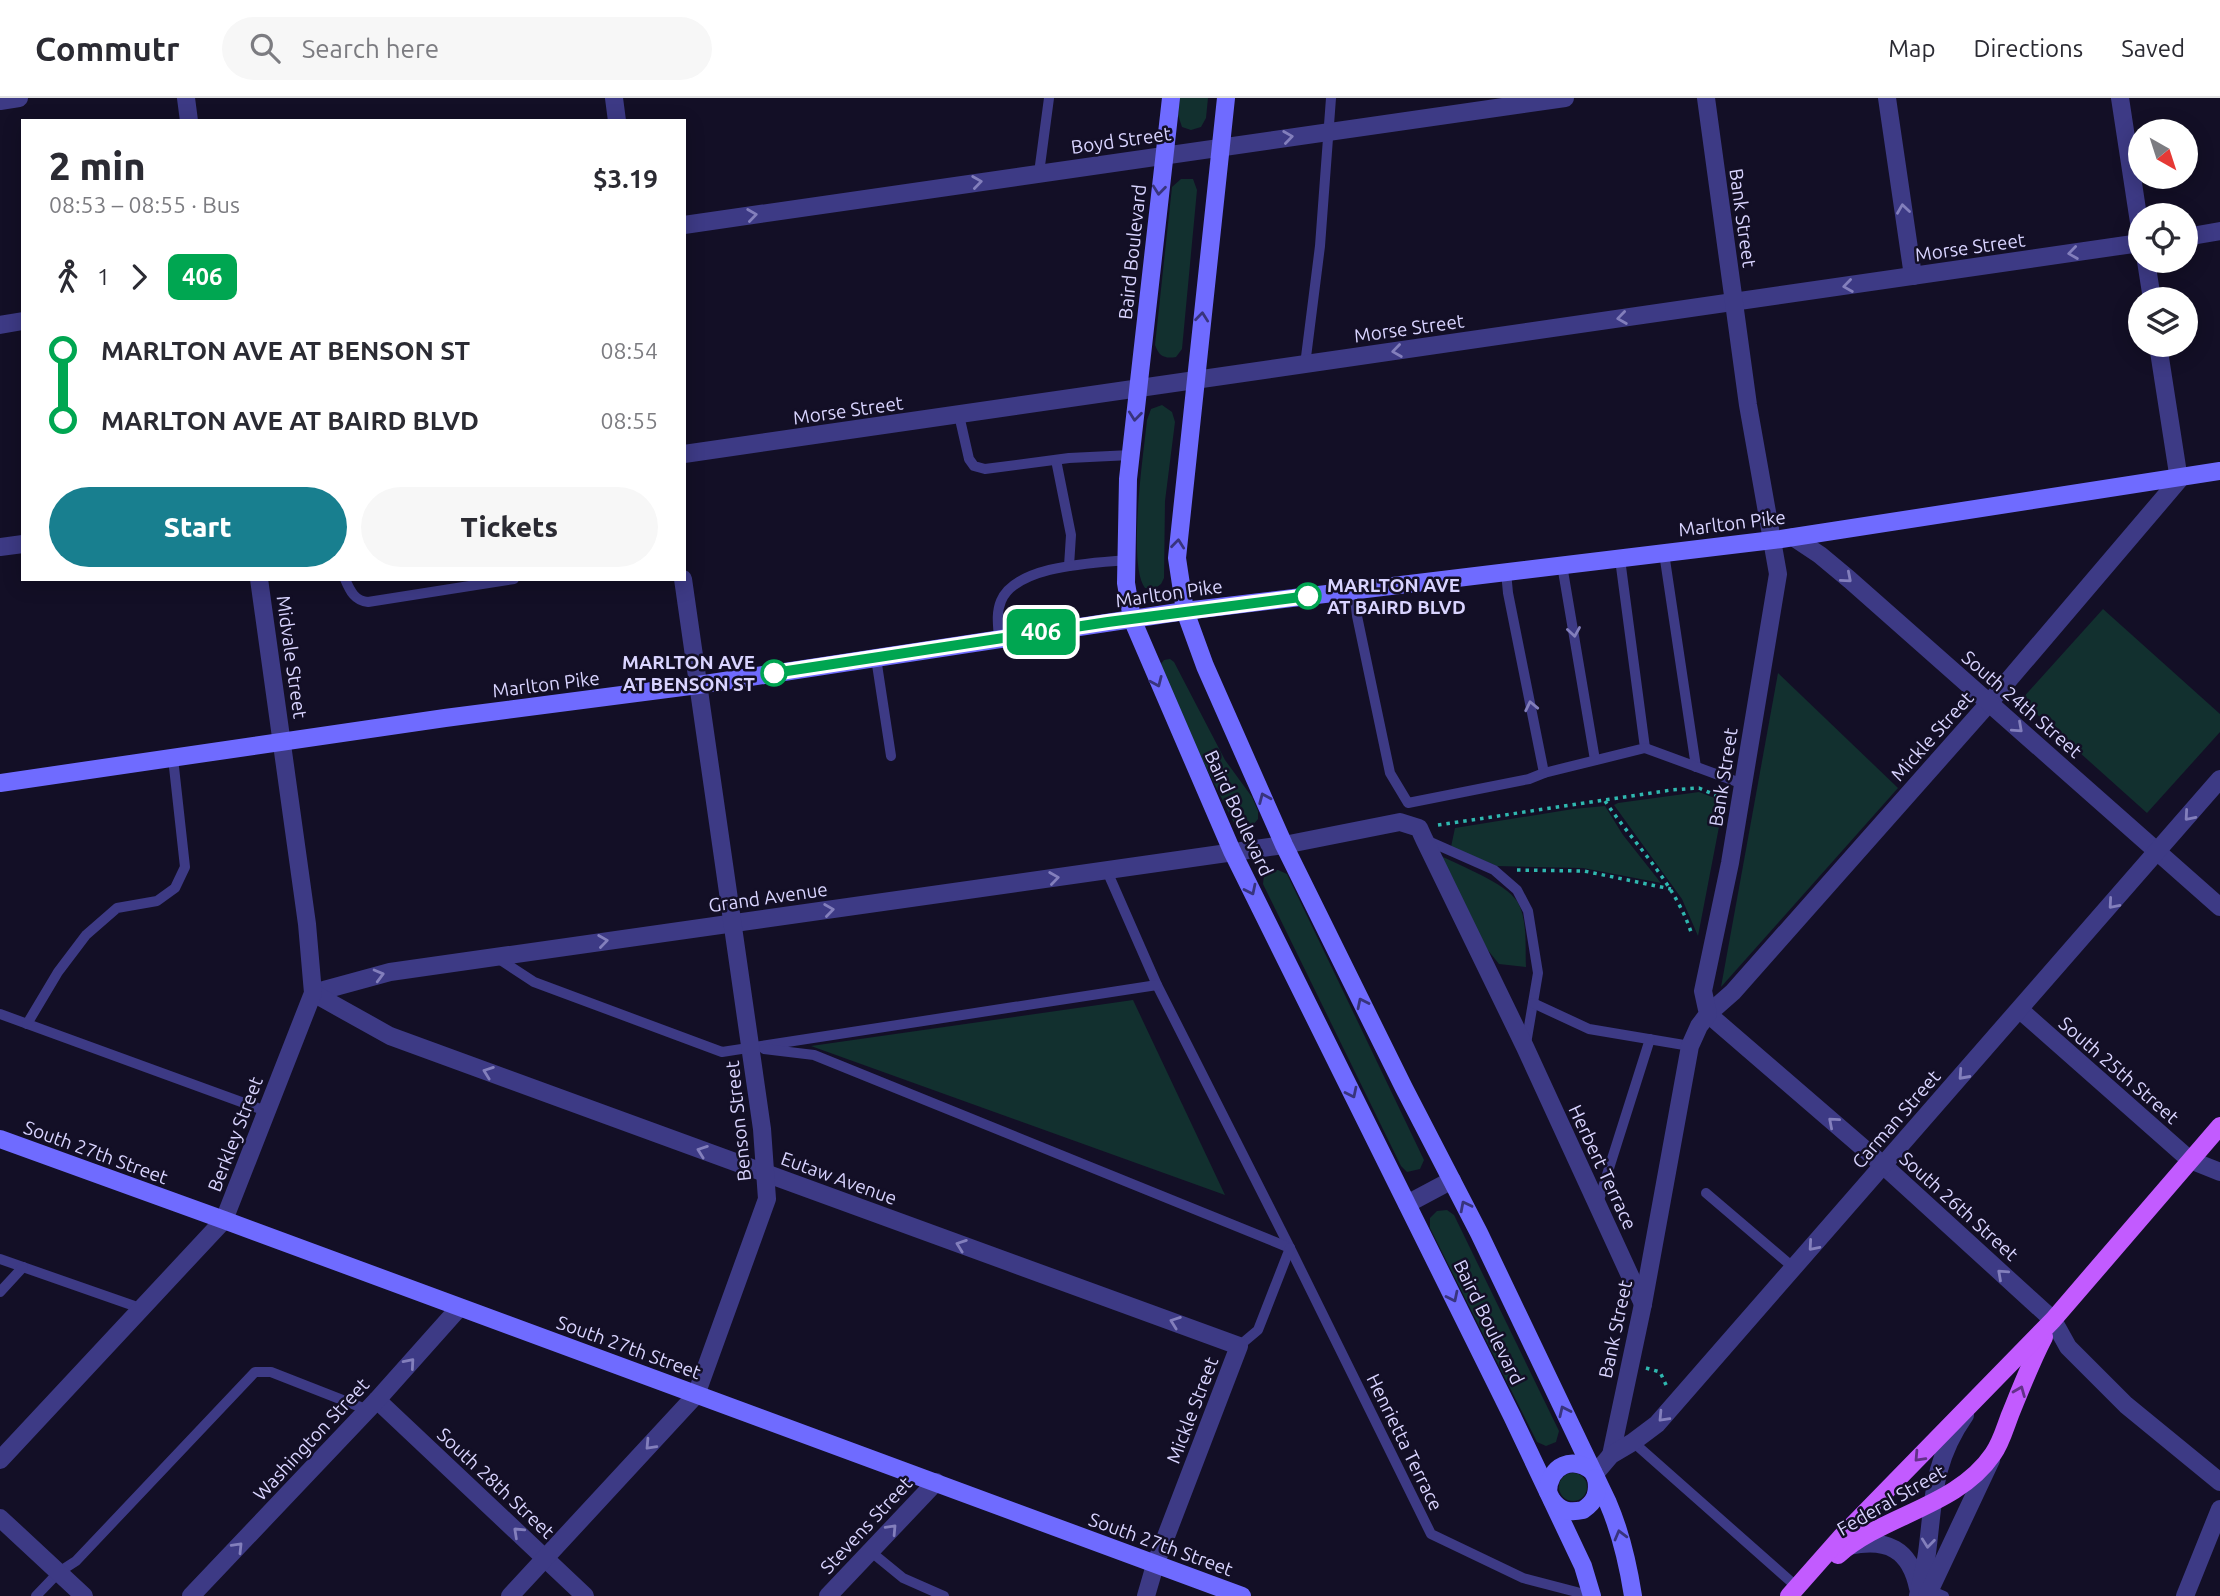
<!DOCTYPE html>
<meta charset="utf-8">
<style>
body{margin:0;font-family:Ubuntu,sans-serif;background:#f7f7f7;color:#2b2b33;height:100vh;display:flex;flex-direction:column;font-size:26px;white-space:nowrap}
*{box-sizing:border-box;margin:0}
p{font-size:23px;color:#7c7c81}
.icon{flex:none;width:38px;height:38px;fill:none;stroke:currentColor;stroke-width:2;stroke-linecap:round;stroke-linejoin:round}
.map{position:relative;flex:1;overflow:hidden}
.panel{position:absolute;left:21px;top:21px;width:665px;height:462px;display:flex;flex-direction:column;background:#fff;border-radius:0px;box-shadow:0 4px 18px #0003}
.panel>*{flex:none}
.badge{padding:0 14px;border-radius:10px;font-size:24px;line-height:46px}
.needle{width:46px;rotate:141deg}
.tools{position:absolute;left:2128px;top:21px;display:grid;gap:14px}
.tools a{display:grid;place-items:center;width:70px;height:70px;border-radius:50%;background:#fff;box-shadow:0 4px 18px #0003;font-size:35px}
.map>.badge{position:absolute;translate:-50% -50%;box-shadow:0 0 0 4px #fff}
.legs{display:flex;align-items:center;gap:10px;height:77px;padding:0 28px;font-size:23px}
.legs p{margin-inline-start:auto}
.overview{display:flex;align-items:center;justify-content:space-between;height:119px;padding:0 28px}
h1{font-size:38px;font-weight:800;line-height:52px}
.cta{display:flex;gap:14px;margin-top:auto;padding:14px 28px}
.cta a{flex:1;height:80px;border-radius:42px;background:#187f8f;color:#fff;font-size:28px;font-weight:800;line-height:80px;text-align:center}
.cta a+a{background:#f7f7f7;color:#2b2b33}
ul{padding:0 28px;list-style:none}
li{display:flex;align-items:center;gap:24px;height:70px;font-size:26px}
li i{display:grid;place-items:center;width:10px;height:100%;margin:0 9px;background:currentColor}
li i::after{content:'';width:18px;height:18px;margin:-9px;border:5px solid;border-radius:50%;background:#fff}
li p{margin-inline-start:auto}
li:first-child i{background:linear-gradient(#0000 50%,currentColor 0)}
li:last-child i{background:linear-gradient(currentColor 50%,#0000 0)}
header{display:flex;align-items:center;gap:42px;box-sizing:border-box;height:98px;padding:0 35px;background:#fff;border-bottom:2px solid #e1e1e2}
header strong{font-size:33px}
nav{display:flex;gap:38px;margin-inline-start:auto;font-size:24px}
.search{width:490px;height:63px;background:#f7f7f7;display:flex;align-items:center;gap:18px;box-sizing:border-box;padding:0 24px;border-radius:38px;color:#7c7c81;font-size:26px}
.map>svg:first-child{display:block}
.green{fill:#12302f}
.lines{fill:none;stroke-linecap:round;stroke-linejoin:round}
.path{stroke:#2fb8b0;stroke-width:3.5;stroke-dasharray:3.5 5;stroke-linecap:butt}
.service{stroke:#3d3a85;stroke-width:10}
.minor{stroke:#3d3a85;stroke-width:18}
.tertiary{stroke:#3d3a85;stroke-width:18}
.secondary{stroke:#6f6bff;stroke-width:18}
.primary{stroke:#c25bff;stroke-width:18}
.oneway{stroke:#837fbc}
.oneway2{stroke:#38347d}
.oneway3{stroke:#623188}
.line-1-casing{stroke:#fff;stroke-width:16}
.line-1{stroke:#00a651;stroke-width:10}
.stop-1-dot{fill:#fff;stroke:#00a651;stroke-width:3.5}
.labels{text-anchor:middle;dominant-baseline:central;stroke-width:5;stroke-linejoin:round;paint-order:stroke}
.street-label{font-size:19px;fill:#d9d4ff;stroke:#130f26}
.stop-label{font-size:19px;font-weight:bold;fill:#d9d4ff;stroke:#130f26;text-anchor:start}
</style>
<header>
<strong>Commutr</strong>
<div class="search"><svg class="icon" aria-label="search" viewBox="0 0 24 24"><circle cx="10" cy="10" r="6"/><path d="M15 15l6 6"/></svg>Search here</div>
<nav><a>Map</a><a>Directions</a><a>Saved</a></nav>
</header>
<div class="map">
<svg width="2220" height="1498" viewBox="0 0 2220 1498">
<rect width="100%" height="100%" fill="#130f26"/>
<g class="green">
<polygon points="1180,0 1208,0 1206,20 1201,29 1191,32 1182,29 1178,17"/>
<path d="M 1181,81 L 1193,81 L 1197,92 L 1182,251 L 1176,259 C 1164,261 1159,258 1155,247 L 1172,89 Z"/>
<path d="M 1162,307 L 1172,314 L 1175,324 L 1165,403 L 1164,480 L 1161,486 L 1154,491 L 1145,490 C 1127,467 1144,353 1147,322 L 1151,311 Z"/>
<polygon points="2103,511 2220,616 2220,634 2147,715 2021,602"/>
<polygon points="1170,561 1174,564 1225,662 1252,699 1258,713 1258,721 1252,728 1242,730 1234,725 1167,591 1160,567 1164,562"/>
<polygon points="1778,575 1898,690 1721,889"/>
<polygon points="1699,694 1720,702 1723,708 1698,838 1682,801 1614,707 1618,705"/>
<polygon points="1605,708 1623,737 1661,785 1583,770 1497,768 1451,749 1455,730 1573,711"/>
<path d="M 1441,758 C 1461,768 1505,785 1517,803 C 1528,821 1525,849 1526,869 L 1499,866 L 1487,851 Z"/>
<polygon points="1271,772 1278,772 1287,776 1424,1062 1420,1071 1407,1074 1401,1068 1263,786 1264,777"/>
<polygon points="1133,902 1225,1097 811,948"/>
<polygon points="1447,1112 1454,1117 1559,1333 1556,1344 1546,1348 1537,1344 1430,1130 1430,1120 1437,1113"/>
<circle cx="1573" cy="1389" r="14"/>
</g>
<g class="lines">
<g class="path">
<path d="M 1605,703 C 1635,747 1676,786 1692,837"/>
<polyline points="1438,727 1671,692 1699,690 1722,700"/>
<polyline points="1517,772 1584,773 1671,791"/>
<polyline points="1646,1270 1660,1274 1667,1289"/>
</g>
<g class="service">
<polyline points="1039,75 1049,0"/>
<polyline points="1305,267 1320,148 1331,0"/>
<polyline points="959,317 969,361 974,368 985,371 1069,360 1131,357"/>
<polyline points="1056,362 1071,437 1069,468"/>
<polyline points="1664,455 1696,669"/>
<polyline points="1562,467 1595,662"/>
<polyline points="1506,474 1508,495 1544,675"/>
<path d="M 345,481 C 350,493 355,503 368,504 L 514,481"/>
<polyline points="1354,493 1357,518 1390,675 1408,705 1529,681 1544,675 1645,650 1620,461"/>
<path d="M 999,540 C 998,527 996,515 1001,503 C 1016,467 1094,465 1127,462"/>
<polyline points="876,560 891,658"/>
<polyline points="1645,650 1743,686"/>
<polyline points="1426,742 1494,772 1517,792 1528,813 1538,875 1526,946"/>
<polyline points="1107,773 1157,887 1290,1150 1431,1436 1523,1480 1592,1498"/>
<polyline points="496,859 534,884 722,954 1157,887"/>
<polyline points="1533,905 1589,931 1690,948"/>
<polyline points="0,916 266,1013"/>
<polyline points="27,926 58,874 86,837 117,810 157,803 175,790 185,769 173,660"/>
<polyline points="764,951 814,957 1290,1150"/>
<polyline points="1706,1095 1794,1170"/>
<polyline points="1598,1105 1650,941"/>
<polyline points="0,1161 143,1211"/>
<polyline points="0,1194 23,1169"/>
<polyline points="1239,1248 1258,1232 1290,1150"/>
<polyline points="1633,1344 1797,1489"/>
<polyline points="870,1453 903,1480 944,1498"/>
<polyline points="1930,1492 1944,1498"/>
<polyline points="36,1498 59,1474 76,1463 255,1274 271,1274 368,1312"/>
</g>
<g class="minor">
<polyline points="186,0 189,23"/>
<polyline points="614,0 617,23"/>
<polyline points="1887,0 1913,178"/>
<polyline points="2120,0 2140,131"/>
<polyline points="0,3 19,0"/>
<polyline points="684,127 1565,0"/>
<polyline points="2186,139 2220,133"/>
<polyline points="2146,163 2152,201"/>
<polyline points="0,227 23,223"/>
<polyline points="2158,247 2179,382 1989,605 1733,894 1708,916 1883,1067 2031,1202 2053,1222 2068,1249 2126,1307 2220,1384"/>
<polyline points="684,356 2140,145"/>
<polyline points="1793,439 1820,457 1850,482 2220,809"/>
<polyline points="0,449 23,446"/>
<polyline points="313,895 390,874 1284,747 1400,724 1419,730 1424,741 1525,949 1643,1206"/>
<polyline points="313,895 390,938 1239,1248 1155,1467 1146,1498"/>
<polyline points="2020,912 2190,1062 2220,1074"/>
<polyline points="1407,1106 1452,1082"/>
<polyline points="377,1302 585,1498"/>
<polyline points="1611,1357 1643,1206 1690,948 1699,928 1708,916 1703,893 1730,765 1778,476 1748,307 1706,0"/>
<polyline points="0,1362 224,1122 313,895 307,826 259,481"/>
<polyline points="1594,1377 1611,1357 1633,1344 1657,1326 2220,681"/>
<polyline points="0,1420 84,1498"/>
<polyline points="191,1498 377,1302 459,1210"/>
<polyline points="510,1498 696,1297 767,1101 762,1031 683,481"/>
<polyline points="828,1498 936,1384"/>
<polyline points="2185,1498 2220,1411"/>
</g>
<g class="tertiary">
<path d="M 1849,1448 C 1887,1440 1910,1451 1918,1490"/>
<path d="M 1918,1498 C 1921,1484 1925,1469 1927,1455 C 1934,1401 1932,1364 1965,1317"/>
<polyline points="1927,1498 1991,1362"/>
</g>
<g class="secondary">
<polyline points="1171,0 1128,381 1126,485 1132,521 1232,753 1512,1318 1583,1468 1592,1498"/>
<path d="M 1226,0 L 1177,460 L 1185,513 L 1205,568 L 1284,747 L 1404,990 L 1479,1135 L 1608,1405 C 1621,1435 1628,1466 1633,1498"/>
<polyline points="0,685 445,620 698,587 1185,513 1781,441 2220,373"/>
<polyline points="0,1041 224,1122 1242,1498"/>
<path d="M 1548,1394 C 1549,1367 1573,1357 1593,1374"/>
<path d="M 1552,1402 C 1560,1413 1569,1415 1583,1412 C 1595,1404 1599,1395 1596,1380"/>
</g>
<g class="primary">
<path d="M 1838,1457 C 1884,1416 1957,1409 1993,1356 C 2001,1345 2005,1330 2010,1317 C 2021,1290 2031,1264 2044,1239"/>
<polyline points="1789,1498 1842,1438 2053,1222 2220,1028"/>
</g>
</g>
<defs><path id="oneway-chevron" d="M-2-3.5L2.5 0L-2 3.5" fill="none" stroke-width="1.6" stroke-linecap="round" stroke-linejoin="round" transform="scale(1.75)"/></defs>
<g class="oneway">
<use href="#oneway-chevron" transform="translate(1288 39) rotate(-8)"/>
<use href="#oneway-chevron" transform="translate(977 84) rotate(-8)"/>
<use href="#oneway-chevron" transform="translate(1903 111) rotate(-98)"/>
<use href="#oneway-chevron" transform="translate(752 117) rotate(-8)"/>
<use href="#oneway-chevron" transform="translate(2073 155) rotate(172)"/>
<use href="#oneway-chevron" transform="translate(1848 188) rotate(172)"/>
<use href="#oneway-chevron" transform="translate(1622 220) rotate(172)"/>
<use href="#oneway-chevron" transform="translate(1397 253) rotate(172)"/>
<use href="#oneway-chevron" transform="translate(1847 480) rotate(41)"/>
<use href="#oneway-chevron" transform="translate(1574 534) rotate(81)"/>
<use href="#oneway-chevron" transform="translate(1531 608) rotate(-102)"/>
<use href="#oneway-chevron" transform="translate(2018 630) rotate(42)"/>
<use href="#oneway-chevron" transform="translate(2189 718) rotate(131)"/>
<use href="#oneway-chevron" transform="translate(1054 780) rotate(-8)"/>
<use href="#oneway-chevron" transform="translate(2113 806) rotate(131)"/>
<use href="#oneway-chevron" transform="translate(829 812) rotate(-8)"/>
<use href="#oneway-chevron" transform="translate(603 843) rotate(-8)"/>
<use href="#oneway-chevron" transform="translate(379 877) rotate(-15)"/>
<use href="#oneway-chevron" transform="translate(488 974) rotate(-160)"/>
<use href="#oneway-chevron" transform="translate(1963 977) rotate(132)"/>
<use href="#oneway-chevron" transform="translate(1833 1024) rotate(-139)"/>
<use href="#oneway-chevron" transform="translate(702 1053) rotate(-160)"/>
<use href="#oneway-chevron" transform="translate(961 1147) rotate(-160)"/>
<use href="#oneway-chevron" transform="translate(1813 1148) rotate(131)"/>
<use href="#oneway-chevron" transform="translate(2002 1176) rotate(-138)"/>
<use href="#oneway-chevron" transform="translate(1175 1224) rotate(-160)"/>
<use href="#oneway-chevron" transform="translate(410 1265) rotate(-49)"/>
<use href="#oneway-chevron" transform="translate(1663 1319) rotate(133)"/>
<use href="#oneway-chevron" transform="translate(650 1347) rotate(133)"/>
<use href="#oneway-chevron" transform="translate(892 1431) rotate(-47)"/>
<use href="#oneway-chevron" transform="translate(518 1434) rotate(-137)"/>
<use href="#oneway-chevron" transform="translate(1928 1445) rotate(96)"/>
<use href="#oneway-chevron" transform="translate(238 1449) rotate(-46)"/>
</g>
<g class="oneway2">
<use href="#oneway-chevron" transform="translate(1159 92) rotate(96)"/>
<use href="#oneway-chevron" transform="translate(1202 219) rotate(-84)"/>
<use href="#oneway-chevron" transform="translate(1135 318) rotate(96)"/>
<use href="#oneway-chevron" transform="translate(1178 446) rotate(-84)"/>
<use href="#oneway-chevron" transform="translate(1157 584) rotate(66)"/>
<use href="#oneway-chevron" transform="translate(1264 700) rotate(-113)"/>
<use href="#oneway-chevron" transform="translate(1251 792) rotate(64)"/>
<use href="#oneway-chevron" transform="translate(1362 905) rotate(-116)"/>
<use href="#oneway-chevron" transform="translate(1352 995) rotate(64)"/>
<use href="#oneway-chevron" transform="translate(1465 1108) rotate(-117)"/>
<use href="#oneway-chevron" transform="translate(1453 1199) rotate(64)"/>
<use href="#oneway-chevron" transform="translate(1564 1313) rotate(-115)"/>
<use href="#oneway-chevron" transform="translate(1620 1437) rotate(-105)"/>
</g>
<g class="oneway3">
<use href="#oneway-chevron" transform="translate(2020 1293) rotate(-68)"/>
<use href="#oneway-chevron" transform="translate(1919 1359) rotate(133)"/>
</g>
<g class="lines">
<g class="line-1-casing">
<polyline id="line-1" points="774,575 1108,524 1308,498"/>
</g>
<use href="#line-1" class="line-1"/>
</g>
<g class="stop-1-dot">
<circle cx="1308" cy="498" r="12"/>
<circle cx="774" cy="575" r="12"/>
</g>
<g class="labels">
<g class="street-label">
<text transform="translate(1121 42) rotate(-8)">Boyd Street</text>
<text transform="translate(1743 120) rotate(82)">Bank Street</text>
<text transform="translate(1970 149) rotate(-8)">Morse Street</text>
<text transform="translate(1132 154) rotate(-84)">Baird Boulevard</text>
<text transform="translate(1409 230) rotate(-8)">Morse Street</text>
<text transform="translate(848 312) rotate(-8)">Morse Street</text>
<text transform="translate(1732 425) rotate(-7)">Marlton Pike</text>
<text transform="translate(1169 495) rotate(-8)">Marlton Pike</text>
<text transform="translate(292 559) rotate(82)">Midvale Street</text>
<text transform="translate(546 586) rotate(-7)">Marlton Pike</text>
<text transform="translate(2022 606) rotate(41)">South 24th Street</text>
<text transform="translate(1932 638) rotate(-48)">Mickle Street</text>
<text transform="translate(1723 679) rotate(-81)">Bank Street</text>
<text transform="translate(1239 715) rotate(65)">Baird Boulevard</text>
<text transform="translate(768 799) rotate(-8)">Grand Avenue</text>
<text transform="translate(2119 972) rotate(41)">South 25th Street</text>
<text transform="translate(1896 1021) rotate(-49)">Carman Street</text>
<text transform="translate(738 1023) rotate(-96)">Benson Street</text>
<text transform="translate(235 1036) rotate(-69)">Berkley Street</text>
<text transform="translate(96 1054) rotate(20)">South 27th Street</text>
<text transform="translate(1603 1069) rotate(65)">Herbert Terrace</text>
<text transform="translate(839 1080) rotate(20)">Eutaw Avenue</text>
<text transform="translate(1959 1108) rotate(42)">South 26th Street</text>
<text transform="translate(1489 1224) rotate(64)">Baird Boulevard</text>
<text transform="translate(1615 1231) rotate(-78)">Bank Street</text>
<text transform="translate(629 1249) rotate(20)">South 27th Street</text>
<text transform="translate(1192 1312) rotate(-69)">Mickle Street</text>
<text transform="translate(311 1341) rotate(-47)">Washington Street</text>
<text transform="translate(1405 1344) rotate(64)">Henrietta Terrace</text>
<text transform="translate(496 1385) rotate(43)">South 28th Street</text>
<text transform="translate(1891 1402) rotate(-30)">Federal Street</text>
<text transform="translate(866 1427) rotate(-47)">Stevens Street</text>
<text transform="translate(1161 1446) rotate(20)">South 27th Street</text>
</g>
<g class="stop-label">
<text x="1327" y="487">MARLTON AVE<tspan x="1327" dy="22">AT BAIRD BLVD</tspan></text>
<text x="755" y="564" text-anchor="end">MARLTON AVE<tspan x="755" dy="22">AT BENSON ST</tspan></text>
</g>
</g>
</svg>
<div class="tools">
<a><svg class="needle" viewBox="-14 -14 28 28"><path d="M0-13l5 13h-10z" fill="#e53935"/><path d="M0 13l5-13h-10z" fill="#7c7c81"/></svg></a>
<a><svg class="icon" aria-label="locate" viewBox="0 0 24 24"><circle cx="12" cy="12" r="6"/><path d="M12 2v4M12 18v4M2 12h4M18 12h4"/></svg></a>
<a><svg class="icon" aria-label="layers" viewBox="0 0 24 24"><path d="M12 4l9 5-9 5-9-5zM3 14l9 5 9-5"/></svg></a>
</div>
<b class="badge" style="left:1041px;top:534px;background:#00a651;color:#fff">406</b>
<section class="panel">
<div class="overview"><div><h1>2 min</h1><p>08:53 – 08:55 · Bus</p></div><b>$3.19</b></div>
<div class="legs"><svg class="icon" aria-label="walk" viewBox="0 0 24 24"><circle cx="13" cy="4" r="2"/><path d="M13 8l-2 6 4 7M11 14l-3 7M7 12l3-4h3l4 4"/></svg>1<svg class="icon" aria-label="forward" viewBox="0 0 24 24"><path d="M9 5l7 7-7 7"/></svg><b class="badge" style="background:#00a651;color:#fff">406</b></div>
<ul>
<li><i style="color:#00a651"></i><b>MARLTON AVE AT BENSON ST</b><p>08:54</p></li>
<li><i style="color:#00a651"></i><b>MARLTON AVE AT BAIRD BLVD</b><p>08:55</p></li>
</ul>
<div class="cta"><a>Start</a><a>Tickets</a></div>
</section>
</div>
